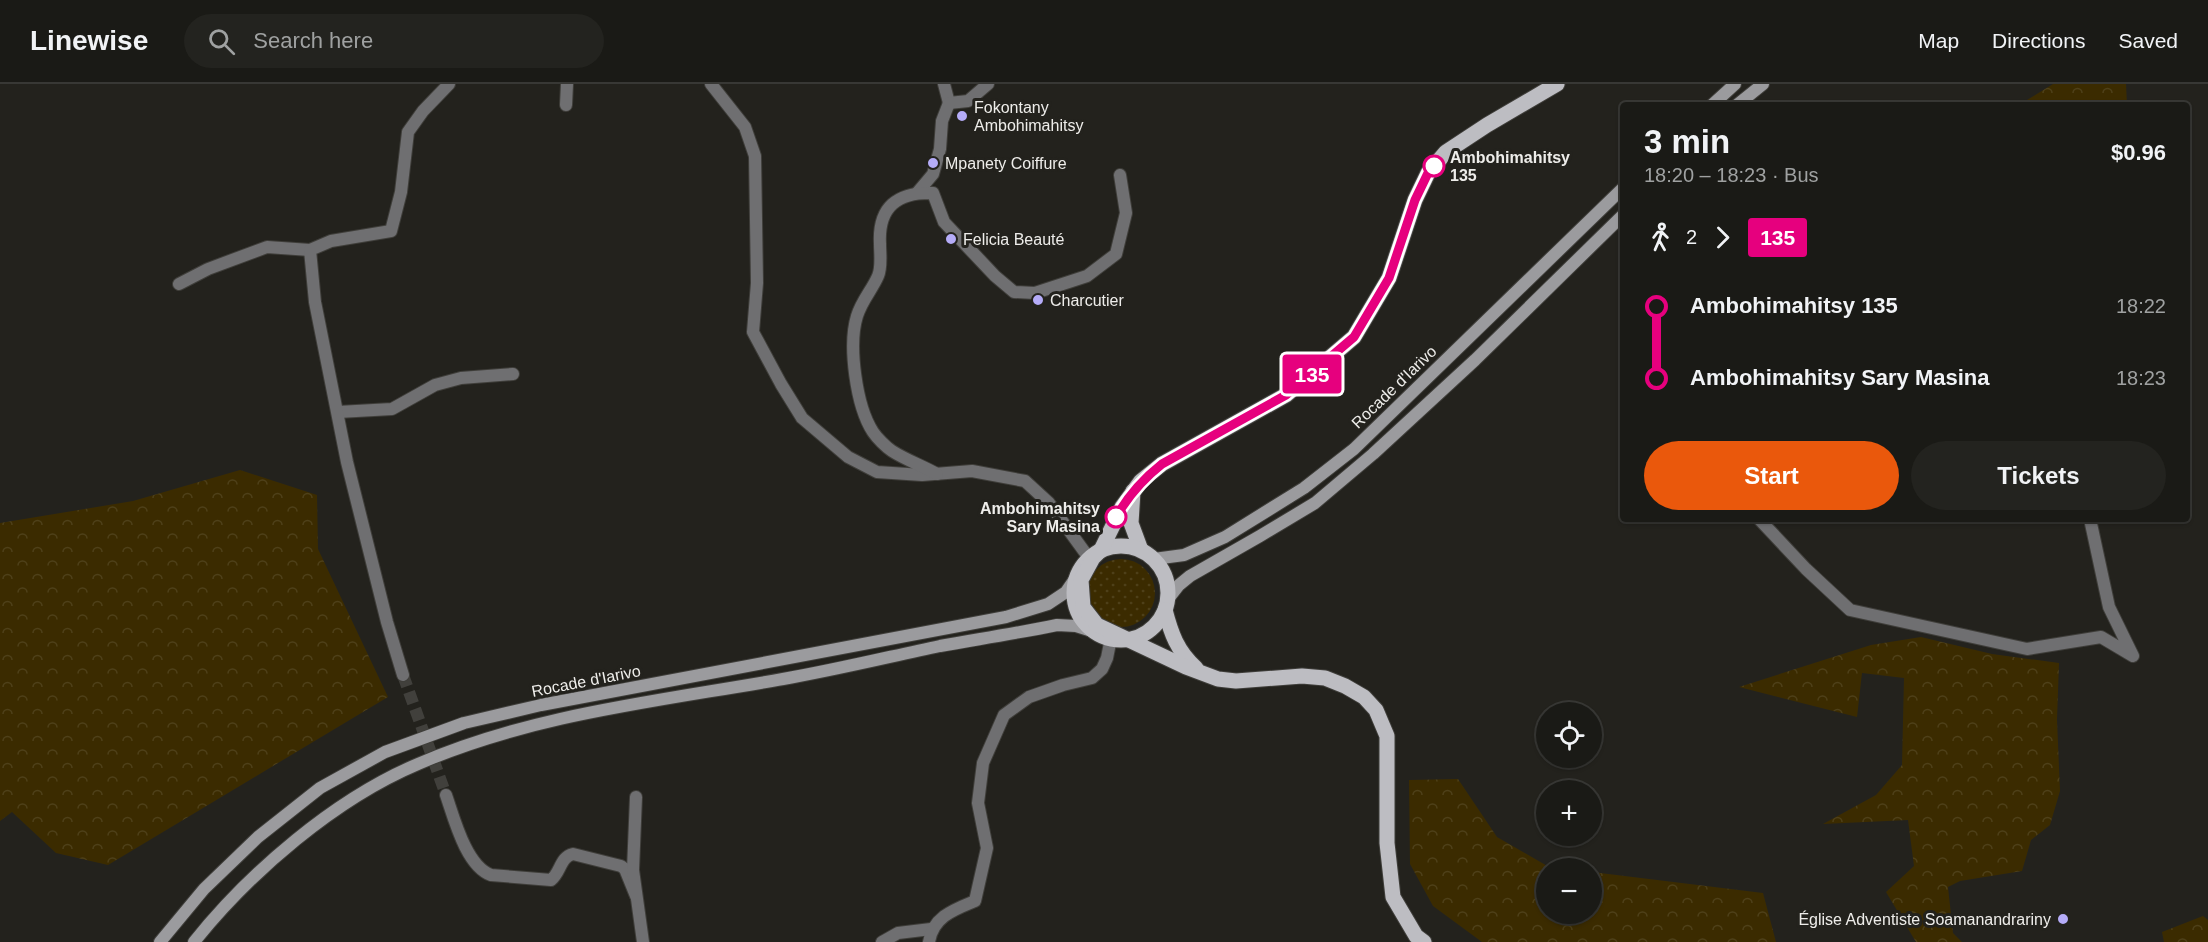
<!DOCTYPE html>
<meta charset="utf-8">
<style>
body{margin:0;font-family:Arial,sans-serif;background:#23231f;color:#f1f3f6;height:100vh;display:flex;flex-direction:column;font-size:22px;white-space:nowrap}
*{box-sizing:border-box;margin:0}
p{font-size:20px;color:#9fa1a1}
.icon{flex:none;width:33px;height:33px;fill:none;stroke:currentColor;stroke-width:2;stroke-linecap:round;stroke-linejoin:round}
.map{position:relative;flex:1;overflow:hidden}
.drawer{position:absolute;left:1620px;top:18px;width:570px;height:420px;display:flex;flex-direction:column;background:#1a1a16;border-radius:6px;box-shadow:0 2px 4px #0004,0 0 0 2px #383835}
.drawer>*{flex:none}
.badge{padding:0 12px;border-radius:4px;font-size:21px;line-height:39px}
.buttons{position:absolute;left:1536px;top:618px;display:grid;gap:12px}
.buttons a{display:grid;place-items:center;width:66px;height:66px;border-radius:50%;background:#1a1a16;box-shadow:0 2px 4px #0004,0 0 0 2px #383835;font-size:30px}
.map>.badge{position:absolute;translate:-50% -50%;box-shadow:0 0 0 3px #fff}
.legs{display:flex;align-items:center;gap:9px;height:66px;padding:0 24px;font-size:20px}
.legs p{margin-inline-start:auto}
.summary{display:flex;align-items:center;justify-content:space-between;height:102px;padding:0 24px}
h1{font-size:33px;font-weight:700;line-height:45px}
.cta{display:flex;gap:12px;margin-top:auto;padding:12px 24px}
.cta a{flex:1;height:69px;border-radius:36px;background:#ea580c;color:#fff;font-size:24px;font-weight:700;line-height:69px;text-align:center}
.cta a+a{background:#23231f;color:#f1f3f6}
ul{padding:0 24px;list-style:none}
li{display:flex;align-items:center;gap:21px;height:72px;font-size:22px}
li i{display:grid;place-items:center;width:9px;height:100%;margin:0 8px;background:currentColor}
li i::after{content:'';width:15px;height:15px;margin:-8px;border:4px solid;border-radius:50%;background:#1a1a16}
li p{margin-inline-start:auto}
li:first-child i{background:linear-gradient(#0000 50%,currentColor 0)}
li:last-child i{background:linear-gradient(currentColor 50%,#0000 0)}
header{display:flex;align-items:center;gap:36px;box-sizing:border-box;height:84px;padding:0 30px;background:#1a1a16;border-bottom:2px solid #383835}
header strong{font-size:28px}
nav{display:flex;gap:33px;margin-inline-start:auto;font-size:21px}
.search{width:420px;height:54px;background:#23231f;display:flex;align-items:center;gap:15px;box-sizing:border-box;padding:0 21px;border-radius:33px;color:#9fa1a1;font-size:22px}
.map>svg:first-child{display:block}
.grass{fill:url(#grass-dots)}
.forest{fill:url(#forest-crowns)}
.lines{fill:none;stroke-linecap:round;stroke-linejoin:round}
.street-tunnel{stroke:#41403c;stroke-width:12;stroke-dasharray:12 6;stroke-linecap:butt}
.street-casing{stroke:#3f3e3a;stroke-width:14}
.secondary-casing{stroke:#3f3e3a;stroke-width:14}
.primary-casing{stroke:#3f3e3a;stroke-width:17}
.street{stroke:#6f6f71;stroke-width:12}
.secondary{stroke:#9b9b9e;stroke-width:12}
.primary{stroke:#bdbdc2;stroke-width:15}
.line-1-casing{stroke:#fff;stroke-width:14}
.line-1{stroke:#e6007e;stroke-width:9}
.poi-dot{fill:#b5acf8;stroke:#23221d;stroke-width:2}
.stop-1-dot{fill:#fff;stroke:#e6007e;stroke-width:3}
.labels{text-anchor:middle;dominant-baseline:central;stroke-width:6;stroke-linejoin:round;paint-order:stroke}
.poi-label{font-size:16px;fill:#eeedea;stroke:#23221d;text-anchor:start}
.stop-label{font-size:16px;font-weight:bold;fill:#eeedea;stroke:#23221d;text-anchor:start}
.street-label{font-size:16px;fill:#eeedea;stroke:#23221d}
</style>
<header>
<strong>Linewise</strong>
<div class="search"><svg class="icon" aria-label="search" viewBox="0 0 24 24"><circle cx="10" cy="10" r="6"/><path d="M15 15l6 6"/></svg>Search here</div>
<nav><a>Map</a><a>Directions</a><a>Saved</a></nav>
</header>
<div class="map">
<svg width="2208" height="858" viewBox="0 0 2208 858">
<defs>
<pattern id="grass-dots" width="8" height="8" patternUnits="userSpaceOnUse" patternTransform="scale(1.5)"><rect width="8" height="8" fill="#3b2b00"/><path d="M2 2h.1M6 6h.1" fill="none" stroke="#4e4019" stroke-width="1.8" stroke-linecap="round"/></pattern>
<pattern id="forest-crowns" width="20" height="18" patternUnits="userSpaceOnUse" patternTransform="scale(1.5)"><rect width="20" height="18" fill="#3b2b00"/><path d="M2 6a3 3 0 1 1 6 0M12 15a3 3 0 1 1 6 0" fill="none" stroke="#4e4019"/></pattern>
</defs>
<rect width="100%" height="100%" fill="#23221d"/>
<circle class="grass" cx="1121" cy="509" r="34"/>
<g class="forest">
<polygon points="2053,0 2126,0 2127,21 2013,21 2027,16"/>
<polygon points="240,386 317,411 318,465 388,613 108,781 56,769 12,728 0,737 0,439 133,417"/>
<polygon points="1921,553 1992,570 2059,579 2057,636 2060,707 2050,741 2031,756 2022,787 1960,797 1948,803 1953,849 1962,858 1916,858 1886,808 1914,782 1908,736 1823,740 1876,711 1902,681 1904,594 1862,589 1857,633 1739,603 1871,561"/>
<polygon points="1458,695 1497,753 1549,783 1564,784 1546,784 1546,830 1592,830 1592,788 1763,809 1776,858 1482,858 1433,822 1410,780 1409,696"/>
<polygon points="2203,832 2208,836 2208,858 2164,858 2162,848"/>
</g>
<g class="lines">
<polyline class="street-tunnel" points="403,591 446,711"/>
<g class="street-casing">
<g id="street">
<polyline points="711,0 745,43 755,72 757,199 753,248 781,300 802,334 848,373 877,388 922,391 972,387 1025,397 1049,419 1089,474"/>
<polyline points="944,0 949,19 968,17 988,0"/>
<polyline points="566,21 567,0"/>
<polyline points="917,109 933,90 940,65 942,37 949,19"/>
<polyline points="179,200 208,185 267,163 310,166"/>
<polyline points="338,328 392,325 435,301 461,294 513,290"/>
<path d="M 937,390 C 923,382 906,376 892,367 C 886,363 877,354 873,348 C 856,322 848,261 857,232 C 862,216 872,206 878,192 C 882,183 880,170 880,160 C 878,123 897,108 933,109 L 944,138 L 995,192 L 1014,208 L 1035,209 L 1087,192 L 1116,170 L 1126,129 L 1120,91"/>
<polyline points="1759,435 1806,485 1850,526 2027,565 2101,553 2133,572 2109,523 2090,435"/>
<polyline points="403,591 387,538 347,378 315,218 310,166 331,157 391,147 401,108 408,48 423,27 449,0"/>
<path d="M 446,711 C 454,734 466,782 491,791 L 551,796 C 561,788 560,773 573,770 L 621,782 L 625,785 L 636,812"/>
<polyline points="636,713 633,786 643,858"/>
<polyline points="882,858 898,849 931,845"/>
<path d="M 929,858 C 933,833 953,826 975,817 L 987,764 L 978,719 L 983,679 L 1004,631 L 1029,613 L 1063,601 L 1092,594 L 1102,585 L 1107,574 L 1111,554"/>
</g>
</g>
<g class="secondary-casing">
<g id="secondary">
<polyline points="1712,21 1735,0"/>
<polyline points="1737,21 1763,0"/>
<polyline points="1154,475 1184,471 1225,453 1304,404 1354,365 1623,104"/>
<polyline points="1168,515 1179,501 1190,492 1260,452 1315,419 1373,370 1475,276 1623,131"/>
<polyline points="160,858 204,805 258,753 320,704 385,668 464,639 541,621 1006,533 1048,520 1066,508 1077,492"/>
<path d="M 194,858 C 250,788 335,715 418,680 C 533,630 660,617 783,595 C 835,586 888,573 940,562 C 979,555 1018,549 1057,541 L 1076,542 L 1095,548"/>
</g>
</g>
<g class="primary-casing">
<g id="primary">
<polyline points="1133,407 1131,439 1141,466"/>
<circle cx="1121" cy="509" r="47"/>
<path d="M 1165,526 C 1171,549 1177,567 1196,584"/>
<polyline points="1424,858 1416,852 1393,813 1387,759 1387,652 1376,626 1364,613 1345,602 1325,594 1302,592 1236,597 1218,595 1186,583 1097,541 1083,523 1081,496 1093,474 1101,466 1122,423 1141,397 1162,380 1286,311 1354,253 1389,194 1415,116 1428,89 1446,68 1487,41 1557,0"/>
</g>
</g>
<use href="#street" class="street"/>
<use href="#secondary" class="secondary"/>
<use href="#primary" class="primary"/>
</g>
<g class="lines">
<g class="line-1-casing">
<path id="line-1" d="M 1116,433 C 1128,412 1143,395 1162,380 L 1286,311 L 1354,253 L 1389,194 L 1415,116 L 1428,89 L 1434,82"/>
</g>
<use href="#line-1" class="line-1"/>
</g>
<g class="poi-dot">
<circle cx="962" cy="32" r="6"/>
<circle cx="933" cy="79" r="6"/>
<circle cx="951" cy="155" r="6"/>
<circle cx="1038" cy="216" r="6"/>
<circle cx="2063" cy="835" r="6"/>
</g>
<g class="stop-1-dot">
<circle cx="1434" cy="82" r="10"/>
<circle cx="1116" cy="433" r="10"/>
</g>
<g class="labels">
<g class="poi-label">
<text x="974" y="23">Fokontany<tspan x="974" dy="18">Ambohimahitsy</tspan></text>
<text x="945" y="79">Mpanety Coiffure</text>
<text x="963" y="155">Felicia Beauté</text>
<text x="1050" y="216">Charcutier</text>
<text x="2051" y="835" text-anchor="end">Église Adventiste Soamanandrariny</text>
</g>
<g class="stop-label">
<text x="1450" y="73">Ambohimahitsy<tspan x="1450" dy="18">135</tspan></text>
<text x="1100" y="424" text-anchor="end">Ambohimahitsy<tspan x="1100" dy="18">Sary Masina</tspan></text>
</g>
<g class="street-label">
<text transform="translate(1394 303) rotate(-44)">Rocade d'Iarivo</text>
<text transform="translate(586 597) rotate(-11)">Rocade d'Iarivo</text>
</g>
</g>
</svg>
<div class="buttons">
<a><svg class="icon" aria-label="locate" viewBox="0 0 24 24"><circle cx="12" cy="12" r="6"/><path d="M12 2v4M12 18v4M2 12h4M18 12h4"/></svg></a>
<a>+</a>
<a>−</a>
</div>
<b class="badge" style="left:1312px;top:290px;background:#e6007e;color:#fff">135</b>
<section class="drawer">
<div class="summary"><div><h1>3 min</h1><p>18:20 – 18:23 · Bus</p></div><b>$0.96</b></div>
<div class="legs"><svg class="icon" aria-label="walk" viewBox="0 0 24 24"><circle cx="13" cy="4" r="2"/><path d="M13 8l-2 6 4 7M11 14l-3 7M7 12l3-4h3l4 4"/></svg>2<svg class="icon" aria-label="forward" viewBox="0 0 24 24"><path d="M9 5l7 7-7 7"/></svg><b class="badge" style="background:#e6007e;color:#fff">135</b></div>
<ul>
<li><i style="color:#e6007e"></i><b>Ambohimahitsy 135</b><p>18:22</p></li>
<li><i style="color:#e6007e"></i><b>Ambohimahitsy Sary Masina</b><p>18:23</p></li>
</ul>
<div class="cta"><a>Start</a><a>Tickets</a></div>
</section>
</div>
